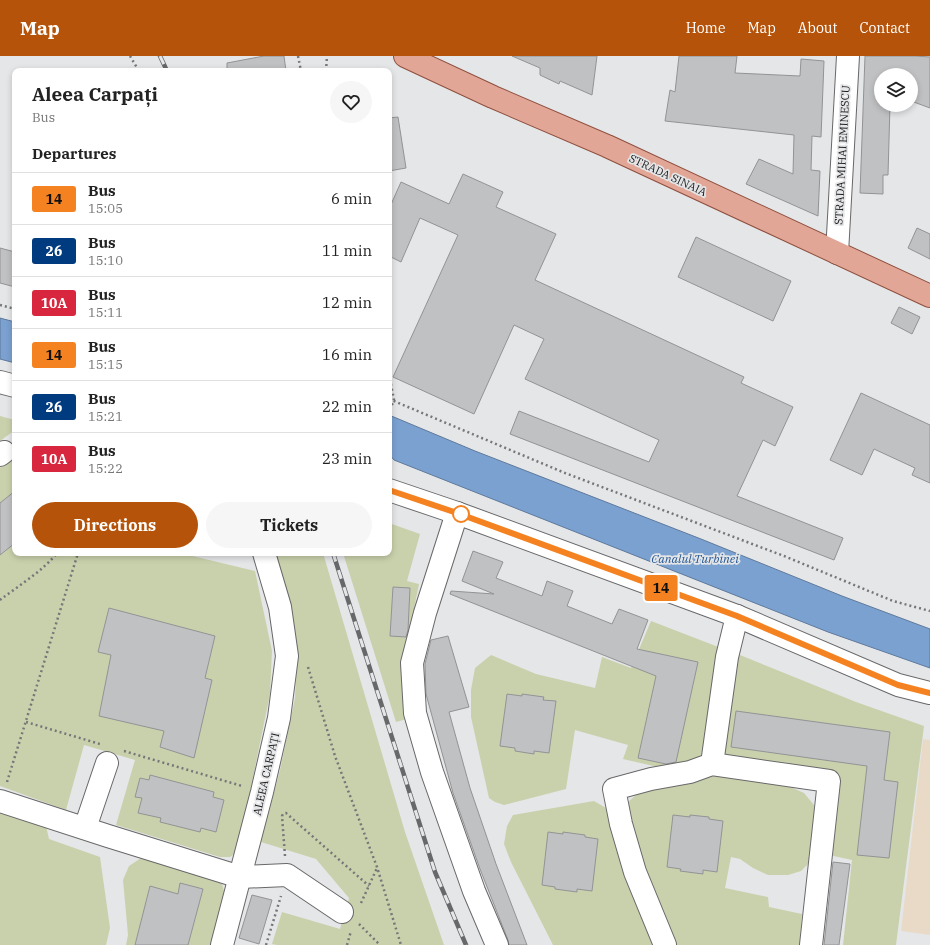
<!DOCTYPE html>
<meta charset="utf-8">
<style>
body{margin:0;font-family:"IBM Plex Serif",serif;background:#f6f6f6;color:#222;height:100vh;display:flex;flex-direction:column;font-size:15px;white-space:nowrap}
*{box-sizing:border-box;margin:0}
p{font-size:13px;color:#767676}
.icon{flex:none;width:22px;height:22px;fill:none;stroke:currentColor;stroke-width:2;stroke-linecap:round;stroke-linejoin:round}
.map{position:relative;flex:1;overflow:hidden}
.panel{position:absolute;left:12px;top:12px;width:380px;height:488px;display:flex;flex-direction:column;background:#fff;border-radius:8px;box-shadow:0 2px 6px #0003}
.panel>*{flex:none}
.badge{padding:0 8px;border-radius:3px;font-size:14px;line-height:26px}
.tools{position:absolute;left:874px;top:12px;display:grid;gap:8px}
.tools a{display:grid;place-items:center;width:44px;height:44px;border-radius:50%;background:#fff;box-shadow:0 2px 6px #0003;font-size:20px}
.map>.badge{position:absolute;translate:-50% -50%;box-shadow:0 0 0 2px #fff}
h2{padding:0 20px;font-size:15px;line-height:36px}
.round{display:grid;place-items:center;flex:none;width:42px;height:42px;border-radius:21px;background:#f6f6f6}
.overview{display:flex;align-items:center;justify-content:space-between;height:68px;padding:0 20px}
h1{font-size:19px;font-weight:800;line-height:30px}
.primary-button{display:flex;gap:8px;margin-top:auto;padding:8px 20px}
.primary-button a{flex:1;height:46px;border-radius:24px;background:#b45309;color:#fff;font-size:16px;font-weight:800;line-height:46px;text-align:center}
.primary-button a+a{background:#f6f6f6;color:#222}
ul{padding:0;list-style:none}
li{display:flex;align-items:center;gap:12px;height:52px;padding:0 20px;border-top:1px solid #e0e0e0}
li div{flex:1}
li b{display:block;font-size:15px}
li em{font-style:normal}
li .badge{min-width:44px;font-weight:700;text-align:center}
header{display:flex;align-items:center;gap:24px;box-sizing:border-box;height:56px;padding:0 20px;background:#b45309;color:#fff}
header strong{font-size:19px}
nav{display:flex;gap:22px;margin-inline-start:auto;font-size:14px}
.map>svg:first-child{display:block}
.education{fill:#e8dac7}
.green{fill:#c9d1ac}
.water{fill:#7ba1d1;stroke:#5e799b}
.building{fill:#c0c1c3;stroke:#939395}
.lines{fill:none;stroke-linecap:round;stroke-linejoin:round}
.minor-casing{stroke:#68686a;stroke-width:24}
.major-casing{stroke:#8f4f3e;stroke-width:24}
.path{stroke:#777779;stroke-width:2.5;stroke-dasharray:2 3;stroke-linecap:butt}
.minor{stroke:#fff;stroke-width:22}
.major{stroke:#e1a696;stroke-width:22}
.rail-casing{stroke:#676869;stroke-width:4.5}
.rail{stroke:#e5e6e8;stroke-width:3;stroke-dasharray:9;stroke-linecap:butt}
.line-casing{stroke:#fff;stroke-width:9}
.line{stroke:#f58220;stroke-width:6}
.stop-dot{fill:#fff;stroke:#f58220;stroke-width:2}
.labels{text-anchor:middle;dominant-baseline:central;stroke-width:3.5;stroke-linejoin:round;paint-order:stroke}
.street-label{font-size:11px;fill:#1b1b1c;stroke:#e5e6e8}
.water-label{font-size:12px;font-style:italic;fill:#265894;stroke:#e5e6e8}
</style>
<header>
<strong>Map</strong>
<nav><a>Home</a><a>Map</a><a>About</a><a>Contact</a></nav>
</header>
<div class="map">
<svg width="930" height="889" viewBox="0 0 930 889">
<rect width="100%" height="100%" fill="#e5e6e8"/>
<polygon class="education" points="923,683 930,684 930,879 901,875"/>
<g class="green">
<polygon points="0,360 15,364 15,374 0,385"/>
<polygon points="15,400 15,497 180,497 255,515 272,595 270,638 238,795 230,801 220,801 116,769 135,704 84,689 66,754 0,730 0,412"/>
<polygon points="389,467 420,478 407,525 419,528 404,601 407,663 396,666 343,497 389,497"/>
<polygon points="272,497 323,497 405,776 444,889 277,889 272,888 282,856 340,873 349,842 316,803 261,786 280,714 295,642 297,599"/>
<polygon points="651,565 721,592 706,684 700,701 671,714 623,703 628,689 575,674 566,733 504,749 495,746 489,742 471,661 471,634 475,612 491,599 536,618 595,632 602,601 631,612"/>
<polygon points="735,597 856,646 924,670 896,889 843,889 852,804 829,799 839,718 722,699"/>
<polygon points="728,718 786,729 804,737 814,749 817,761 811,805 801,815 788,819 768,819 753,812 740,803 731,801 725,832 768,841 769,851 802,858 800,886 799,889 672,889 650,841 627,747 645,731 679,724"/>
<polygon points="594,745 606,752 614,763 659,889 553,889 511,806 504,788 507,770 513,759"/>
<polygon points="0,754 46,770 49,783 100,801 110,872 106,889 0,889"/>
<polygon points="141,802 213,822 222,828 225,839 211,889 126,889 128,879 123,824 129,810"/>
</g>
<g class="water">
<polygon points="0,262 15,266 15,307 0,303"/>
<polygon points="389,359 475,395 701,483 842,540 930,573 930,612 828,576 394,404 389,398"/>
</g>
<g class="building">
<polygon points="264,0 284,0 286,15 227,15 227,7"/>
<polygon points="512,0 597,0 592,39 560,25 559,28 540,19 540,12"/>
<polygon points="679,0 737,0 735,17 800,20 801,3 824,5 821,81 812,80 811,114 820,115 818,160 746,128 759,103 793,118 794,79 665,65 670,34 675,36"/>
<polygon points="865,0 915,0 930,1 930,52 911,45 911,19 881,19 881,49 890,49 888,119 883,119 883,138 860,137"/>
<polygon points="398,61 406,112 389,115 389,62"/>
<polygon points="463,118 503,136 496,151 556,178 535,224 744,321 741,327 793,351 775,390 763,384 737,440 843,482 834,504 510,378 519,355 649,406 659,384 525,323 544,283 514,269 474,358 393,321 458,179 420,162 401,206 389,200 389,153 401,126 449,148"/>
<polygon points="917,172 930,178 930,203 908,192"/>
<polygon points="696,181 791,225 773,265 678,221"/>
<polygon points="0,192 15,196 15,231 0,227"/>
<polygon points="899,251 920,261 912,278 891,267"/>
<polygon points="861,337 930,369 930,427 912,419 915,412 874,393 862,419 830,404"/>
<polygon points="15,435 15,487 0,499 0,447"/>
<polygon points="473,495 503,506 496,522 542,540 547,525 573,535 567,550 612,568 619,553 648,564 637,593 698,606 676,706 666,708 638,702 656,620 450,538 451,535 494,538 462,525"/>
<polygon points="393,531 410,532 408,574 406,581 390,580"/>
<polygon points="109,552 215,580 205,622 212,624 194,702 160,691 164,675 99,660 111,599 98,596"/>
<polygon points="448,580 469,651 449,656 470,732 496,808 527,889 509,889 508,884 480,813 453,737 426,638 425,608 431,584"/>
<polygon points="507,638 522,640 522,638 544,641 543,644 556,645 549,697 534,695 534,698 515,695 515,692 500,690"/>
<polygon points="736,655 890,676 884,724 898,726 889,802 857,799 867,710 731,691"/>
<polygon points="150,719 214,736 213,741 224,744 216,776 201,772 200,776 160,766 161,762 138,757 142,742 135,741 140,722 149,724"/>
<polygon points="673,759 690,761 690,759 709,761 709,763 723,765 717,816 703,814 703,818 680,815 681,813 667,811"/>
<polygon points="548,776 563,778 563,776 585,779 585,781 598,783 592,835 577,833 577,836 555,833 555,831 542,829"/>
<polygon points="833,806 850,808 839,889 824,889"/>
<polygon points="180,827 203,833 188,889 135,889 150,830 178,838"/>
<polygon points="252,839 272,844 259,888 239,882"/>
</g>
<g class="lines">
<g class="minor-casing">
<g id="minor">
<polyline points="837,197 848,0"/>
<polyline points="0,326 15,330"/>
<polyline points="0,399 4,396"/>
<polyline points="389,434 457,457 737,560 898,629 930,637"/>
<polyline points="457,457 425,557 412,607 415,657 432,716 474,835 497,889"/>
<polyline points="712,708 727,601 737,560"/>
<polyline points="0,745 108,780 240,821 287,819 342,856"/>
<polyline points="85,772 107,707"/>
<polyline points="222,889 262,736 279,662 287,600 280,551 264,497"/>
<polyline points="665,889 635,816 621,768 614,733 651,723 690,716 712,708 829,725 811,889"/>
</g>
</g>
<g class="major-casing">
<polyline id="major" points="405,0 493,41 607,90 930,240"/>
</g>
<g class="path">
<polyline points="130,0 139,15"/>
<polyline points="298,0 301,15"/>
<polyline points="326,15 327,0"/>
<polyline points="0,249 15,253"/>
<polyline points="389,318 394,344 389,356"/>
<polyline points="389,343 565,417 784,500 893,545 930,555"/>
<path d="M 0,544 C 18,530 43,515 57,497"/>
<polyline points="308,611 335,700 377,811 401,889"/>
<polyline points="26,666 100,688"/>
<polyline points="124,695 242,730"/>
<polyline points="7,726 78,497"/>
<polyline points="285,800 282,760 283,758 286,757 369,830"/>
<polyline points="361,847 377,812"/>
<polyline points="359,868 380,889"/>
<polyline points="266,889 281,840"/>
<polyline points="347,889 351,875"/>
</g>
<use href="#minor" class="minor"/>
<use href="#major" class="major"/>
<g class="rail-casing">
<g id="rail">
<polyline points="160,0 167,15"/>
<polyline points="333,497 435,816 466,889"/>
</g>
</g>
<use href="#rail" class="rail"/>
</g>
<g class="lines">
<g class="line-casing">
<polyline id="line" points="389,434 457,457 737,560 898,629 930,637"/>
</g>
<use href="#line" class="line"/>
</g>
<circle class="stop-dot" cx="461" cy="458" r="8"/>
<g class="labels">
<g class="street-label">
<text transform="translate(842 99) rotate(-87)">STRADA MIHAI EMINESCU</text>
<text transform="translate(668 119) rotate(25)">STRADA SINAIA</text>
<text transform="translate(266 718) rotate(-77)">ALEEA CARPAȚI</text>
</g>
<g class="water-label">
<text x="695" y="502">Canalul Turbinei</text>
</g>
</g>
</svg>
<div class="tools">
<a><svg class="icon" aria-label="layers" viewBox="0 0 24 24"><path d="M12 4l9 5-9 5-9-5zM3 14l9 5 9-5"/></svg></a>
</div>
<b class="badge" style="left:661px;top:532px;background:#f58220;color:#111">14</b>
<section class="panel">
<div class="overview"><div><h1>Aleea Carpați</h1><p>Bus</p></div><a class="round"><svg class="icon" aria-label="heart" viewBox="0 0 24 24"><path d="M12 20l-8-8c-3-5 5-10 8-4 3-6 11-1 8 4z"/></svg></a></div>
<h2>Departures</h2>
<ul>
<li><span class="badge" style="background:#f58220;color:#111">14</span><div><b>Bus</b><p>15:05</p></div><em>6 min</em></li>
<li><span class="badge" style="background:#003b80;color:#fff">26</span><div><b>Bus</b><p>15:10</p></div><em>11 min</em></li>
<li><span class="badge" style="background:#d7263d;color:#fff">10A</span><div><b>Bus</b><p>15:11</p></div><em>12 min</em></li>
<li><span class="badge" style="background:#f58220;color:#111">14</span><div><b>Bus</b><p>15:15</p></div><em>16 min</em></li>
<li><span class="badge" style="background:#003b80;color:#fff">26</span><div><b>Bus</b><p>15:21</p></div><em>22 min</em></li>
<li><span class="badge" style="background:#d7263d;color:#fff">10A</span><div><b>Bus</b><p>15:22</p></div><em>23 min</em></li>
</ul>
<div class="primary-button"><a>Directions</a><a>Tickets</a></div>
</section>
</div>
